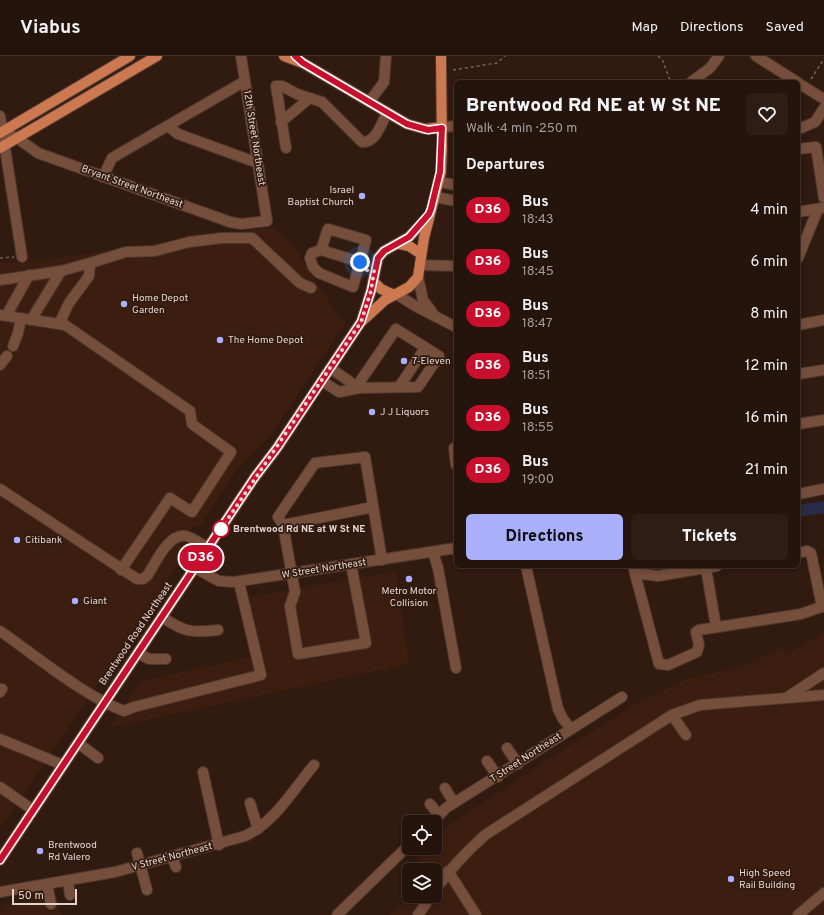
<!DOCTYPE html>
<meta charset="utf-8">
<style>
body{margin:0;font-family:Overpass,sans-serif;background:#2d1d14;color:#f1f3f6;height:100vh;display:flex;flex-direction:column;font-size:15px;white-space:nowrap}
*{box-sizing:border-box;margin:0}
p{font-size:13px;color:#a39e9d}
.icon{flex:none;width:22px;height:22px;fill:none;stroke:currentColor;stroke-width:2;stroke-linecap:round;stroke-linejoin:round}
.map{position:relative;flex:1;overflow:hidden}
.panel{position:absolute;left:454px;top:24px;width:346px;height:488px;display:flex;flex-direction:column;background:#25140b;border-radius:6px;box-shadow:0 2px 6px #0003,0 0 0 1px #42332c}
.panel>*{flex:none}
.badge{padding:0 8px;border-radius:13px;font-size:14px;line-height:26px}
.buttons{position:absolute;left:402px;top:759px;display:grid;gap:8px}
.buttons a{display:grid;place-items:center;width:40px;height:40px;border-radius:6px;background:#25140b;box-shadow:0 2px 6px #0003,0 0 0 1px #42332c;font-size:20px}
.scale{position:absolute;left:12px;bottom:10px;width:65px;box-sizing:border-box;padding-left:4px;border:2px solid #e4d3cc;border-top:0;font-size:11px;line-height:14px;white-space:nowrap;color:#e4d3cc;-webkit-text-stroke:3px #311a0f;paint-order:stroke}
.you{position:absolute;width:20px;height:20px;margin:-10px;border:3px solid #fff;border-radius:50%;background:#1a73e8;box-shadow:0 0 0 6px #1a73e833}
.map>.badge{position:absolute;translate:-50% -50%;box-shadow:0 0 0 2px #fff}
h2{padding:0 12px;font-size:15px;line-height:36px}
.round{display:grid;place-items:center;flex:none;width:42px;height:42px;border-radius:6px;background:#2d1d14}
.headline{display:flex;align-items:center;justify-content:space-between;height:68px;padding:0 12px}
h1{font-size:19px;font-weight:800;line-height:30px}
.primary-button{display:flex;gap:8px;margin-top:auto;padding:8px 12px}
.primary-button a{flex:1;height:46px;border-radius:6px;background:#aab0fb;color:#111;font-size:16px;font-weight:800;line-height:46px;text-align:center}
.primary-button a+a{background:#2d1d14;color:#f1f3f6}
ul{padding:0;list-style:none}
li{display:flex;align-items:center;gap:12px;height:52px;padding:0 12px}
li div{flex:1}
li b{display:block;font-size:15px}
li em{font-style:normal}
li .badge{min-width:44px;font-weight:700;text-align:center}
header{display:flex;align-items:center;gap:24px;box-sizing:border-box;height:56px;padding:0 20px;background:#25140b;border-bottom:1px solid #42332c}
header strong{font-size:19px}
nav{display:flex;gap:22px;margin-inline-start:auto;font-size:14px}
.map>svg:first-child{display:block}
.built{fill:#3b1e10}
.green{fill:#292a48}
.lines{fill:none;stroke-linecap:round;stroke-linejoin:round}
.minor-casing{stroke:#4e382d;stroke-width:12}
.major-casing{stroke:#4e382d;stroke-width:12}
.path{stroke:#776259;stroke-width:1.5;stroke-dasharray:3 3;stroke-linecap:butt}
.minor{stroke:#764e3c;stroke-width:10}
.major{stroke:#cc7952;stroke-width:10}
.line-casing{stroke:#fff;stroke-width:9}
.line{stroke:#c8102e;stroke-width:6}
.walk{stroke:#e4d3cc;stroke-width:4;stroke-dasharray:0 7.2}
.poi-dot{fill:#aab0fb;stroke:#311a0f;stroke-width:1.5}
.stop-dot{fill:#fff;stroke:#c8102e;stroke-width:2}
.labels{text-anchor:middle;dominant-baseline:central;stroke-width:3.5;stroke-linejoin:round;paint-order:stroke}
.street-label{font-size:10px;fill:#e4d3cc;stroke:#311a0f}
.poi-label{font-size:10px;fill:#e4d3cc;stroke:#311a0f;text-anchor:start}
.stop-label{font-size:10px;font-weight:bold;fill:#e4d3cc;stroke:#311a0f;text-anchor:start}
</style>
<header>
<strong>Viabus</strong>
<nav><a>Map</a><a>Directions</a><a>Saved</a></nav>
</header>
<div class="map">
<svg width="824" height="859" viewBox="0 0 824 859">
<rect width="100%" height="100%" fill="#311a0f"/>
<g class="built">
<polygon points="275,172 294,190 337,259 346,265 273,377 236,415 203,466 200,470 193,471 183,492 186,497 0,773 0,206 23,207 253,173"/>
<polygon points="396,515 409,608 109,672 140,625 250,601 237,543"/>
<polygon points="824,576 824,859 389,859 410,840 435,840 435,814 429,814 418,805 426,792 435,792 435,782 447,770 634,648 687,623 743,610 783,591 785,599"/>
<polygon points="57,840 61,859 0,859 1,849"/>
</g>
<polygon class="green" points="824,445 824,457 798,461 798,449"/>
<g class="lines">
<g class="minor-casing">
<g id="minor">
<polyline points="756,0 797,26"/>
<polyline points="691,26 710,12 719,0"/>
<polyline points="798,27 824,43"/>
<polyline points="369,46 384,26 386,0"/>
<polyline points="0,60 22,201"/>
<polyline points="281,66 310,42"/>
<polyline points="168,70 178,78 258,107"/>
<polyline points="442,71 456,70"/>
<polyline points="801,72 815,66 824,52"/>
<polyline points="3,75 17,82 38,97 230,166 241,168 267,165 241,0"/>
<path d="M 286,92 L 276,30 L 282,30 L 297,38 L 322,46 L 362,86 C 376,87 381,68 387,57"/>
<polyline points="798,93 816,91 824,142"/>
<polyline points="103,121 112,102 245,25"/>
<polyline points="439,126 456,129"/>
<polyline points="435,141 456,145"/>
<polyline points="798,156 822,152"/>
<polyline points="321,194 312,197 310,202 313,211 319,217 353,231 366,184 328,173 321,194 360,206"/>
<polyline points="798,202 818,153"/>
<polyline points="90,207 126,196 155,195 189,186 222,182 252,182 300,227 311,232"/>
<polyline points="420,209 456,210"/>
<polyline points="418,221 423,244 432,256"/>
<polyline points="0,224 61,215 90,207 89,220 69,247 59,268"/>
<polyline points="396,238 417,251 456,271"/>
<polyline points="0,259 65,269 190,355 192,368 231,396 192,456 170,442 121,514"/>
<polyline points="6,260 29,219"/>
<polyline points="31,264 61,215"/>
<polyline points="798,269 824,264"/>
<polyline points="13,290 18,277 21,263"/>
<polyline points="0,309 7,300"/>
<polyline points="798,318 824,314"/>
<polyline points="322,325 339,336 359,332 418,331 439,300 396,273 361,324 359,332 330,312"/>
<polyline points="399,331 425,292"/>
<polyline points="798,368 824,364"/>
<polyline points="454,392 456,409"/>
<path d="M 0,433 L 137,523 L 143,523 L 147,520 C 155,508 169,476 186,480 C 194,482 201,488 208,492"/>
<polyline points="798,438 824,433"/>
<polyline points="283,469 373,451"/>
<polyline points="433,496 438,512 456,612"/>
<polyline points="798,497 807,495 811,497 822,551"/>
<polyline points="351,508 366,587 298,598 290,550 295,536 283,469 278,461 315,407 365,401 382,504"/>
<polyline points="526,510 558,653 563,663 571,673"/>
<polyline points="633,510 659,608 668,609 697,596 699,589 696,576 699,574 801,558 824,550"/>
<polyline points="195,512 219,525 234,526 456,492"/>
<polyline points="706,512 716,571"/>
<polyline points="635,517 658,520 717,510"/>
<path d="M 162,561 C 184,576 191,577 218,574"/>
<path d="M 0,575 C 36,600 84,640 124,655 L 134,651 L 261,619 L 239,526"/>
<polyline points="138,597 149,603 166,603"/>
<polyline points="0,633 2,633 0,636"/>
<polyline points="789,640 824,617"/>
<polyline points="672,659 686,679"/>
<polyline points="0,683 63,709"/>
<polyline points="78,687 98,702"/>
<polyline points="507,692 518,708"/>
<polyline points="487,705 498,721"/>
<polyline points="203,716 219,789"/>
<polyline points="0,731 33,754"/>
<polyline points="445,732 454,747"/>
<polyline points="250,747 258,773"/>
<polyline points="430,748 439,759"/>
<polyline points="433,766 446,752 622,641"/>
<polyline points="137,797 147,834"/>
<polyline points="172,801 176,811"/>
<polyline points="448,815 476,859"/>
<polyline points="68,825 70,839"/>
<polyline points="47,828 51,848"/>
<path d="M 435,834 C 450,813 466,796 485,779 L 672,659 L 700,649 L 824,639"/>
<path d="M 0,836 L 115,816 L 245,780 C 275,766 293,734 314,709"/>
<polyline points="337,859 409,789"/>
<polyline points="418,859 431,840"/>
<polyline points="798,859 824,837"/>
</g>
</g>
<g class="major-casing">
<g id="major">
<polyline points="284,0 303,7 407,68 425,73 442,71"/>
<polyline points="0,77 130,0"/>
<polyline points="0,92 157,0"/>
<polyline points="399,188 409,190 421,198"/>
<polyline points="373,225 381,233 394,239"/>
<polyline points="362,264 371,235 378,202 384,195 409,181 428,161"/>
<polyline points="0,804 255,421 277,392 361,266 385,244 409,231 418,221 424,182 441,116 442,91 441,0"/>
</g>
</g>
<g class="path">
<polyline points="658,0 662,3 670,24"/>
<polyline points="453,14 497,7 505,0"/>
<polyline points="811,23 824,3"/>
<polyline points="0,202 14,201"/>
</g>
<use href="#minor" class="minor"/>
<use href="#major" class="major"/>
</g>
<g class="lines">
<g class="line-casing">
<polyline id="line" points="0,804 255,421 277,392 361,266 371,235 378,202 384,195 409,181 429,158 431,153 440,116 442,72 428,74 407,68 303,7 295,0"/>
</g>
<use href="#line" class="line"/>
<polyline class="walk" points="221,473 361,266 371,235 374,215 358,213 360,206"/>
</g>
<g class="poi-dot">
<circle cx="362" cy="140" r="4"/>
<circle cx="124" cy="248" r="4"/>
<circle cx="220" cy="284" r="4"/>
<circle cx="404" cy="305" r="4"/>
<circle cx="372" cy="356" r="4"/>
<circle cx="17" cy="484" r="4"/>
<circle cx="409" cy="523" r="4"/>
<circle cx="75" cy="545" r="4"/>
<circle cx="40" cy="795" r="4"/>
<circle cx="731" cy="823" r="4"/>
</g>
<circle class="stop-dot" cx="221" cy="473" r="8"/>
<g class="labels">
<g class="street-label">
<text transform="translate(254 82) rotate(81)">12th Street Northeast</text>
<text transform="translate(132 131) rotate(20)">Bryant Street Northeast</text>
<text transform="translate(324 513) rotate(-9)">W Street Northeast</text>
<text transform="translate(136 578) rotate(-56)">Brentwood Road Northeast</text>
<text transform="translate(526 702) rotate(-33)">T Street Northeast</text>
<text transform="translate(172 801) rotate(-15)">V Street Northeast</text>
</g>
<g class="poi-label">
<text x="354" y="134" text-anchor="end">Israel<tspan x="354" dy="12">Baptist Church</tspan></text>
<text x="132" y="242">Home Depot<tspan x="132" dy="12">Garden</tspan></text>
<text x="228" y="284">The Home Depot</text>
<text x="412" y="305">7-Eleven</text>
<text x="380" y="356">J J Liquors</text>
<text x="25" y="484">Citibank</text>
<text x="409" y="535" text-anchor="middle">Metro Motor<tspan x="409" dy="12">Collision</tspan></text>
<text x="83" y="545">Giant</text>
<text x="48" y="789">Brentwood<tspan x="48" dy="12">Rd Valero</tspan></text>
<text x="739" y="817">High Speed<tspan x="739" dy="12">Rail Building</tspan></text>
</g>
<g class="stop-label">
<text x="233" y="473">Brentwood Rd NE at W St NE</text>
</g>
</g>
</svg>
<div class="buttons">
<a><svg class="icon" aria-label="locate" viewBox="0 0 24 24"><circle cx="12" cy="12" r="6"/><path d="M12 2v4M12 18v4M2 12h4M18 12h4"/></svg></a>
<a><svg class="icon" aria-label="layers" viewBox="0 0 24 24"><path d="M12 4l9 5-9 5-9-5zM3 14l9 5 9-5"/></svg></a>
</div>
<div class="scale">50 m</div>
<div class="you" style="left:360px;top:206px"></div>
<b class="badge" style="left:201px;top:502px;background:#c8102e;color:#fff">D36</b>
<section class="panel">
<div class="headline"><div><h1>Brentwood Rd NE at W St NE</h1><p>Walk · 4 min · 250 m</p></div><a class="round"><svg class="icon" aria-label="heart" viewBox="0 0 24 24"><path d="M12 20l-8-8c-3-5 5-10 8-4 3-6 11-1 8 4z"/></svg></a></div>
<h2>Departures</h2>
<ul>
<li><span class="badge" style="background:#c8102e;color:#fff">D36</span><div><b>Bus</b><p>18:43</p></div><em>4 min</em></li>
<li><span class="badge" style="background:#c8102e;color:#fff">D36</span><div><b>Bus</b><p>18:45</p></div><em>6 min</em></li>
<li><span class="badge" style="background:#c8102e;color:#fff">D36</span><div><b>Bus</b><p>18:47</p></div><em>8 min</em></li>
<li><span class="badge" style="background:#c8102e;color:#fff">D36</span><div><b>Bus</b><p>18:51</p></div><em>12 min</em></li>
<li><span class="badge" style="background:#c8102e;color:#fff">D36</span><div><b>Bus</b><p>18:55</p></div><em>16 min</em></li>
<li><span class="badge" style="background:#c8102e;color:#fff">D36</span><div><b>Bus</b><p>19:00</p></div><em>21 min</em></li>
</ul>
<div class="primary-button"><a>Directions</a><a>Tickets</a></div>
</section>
</div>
